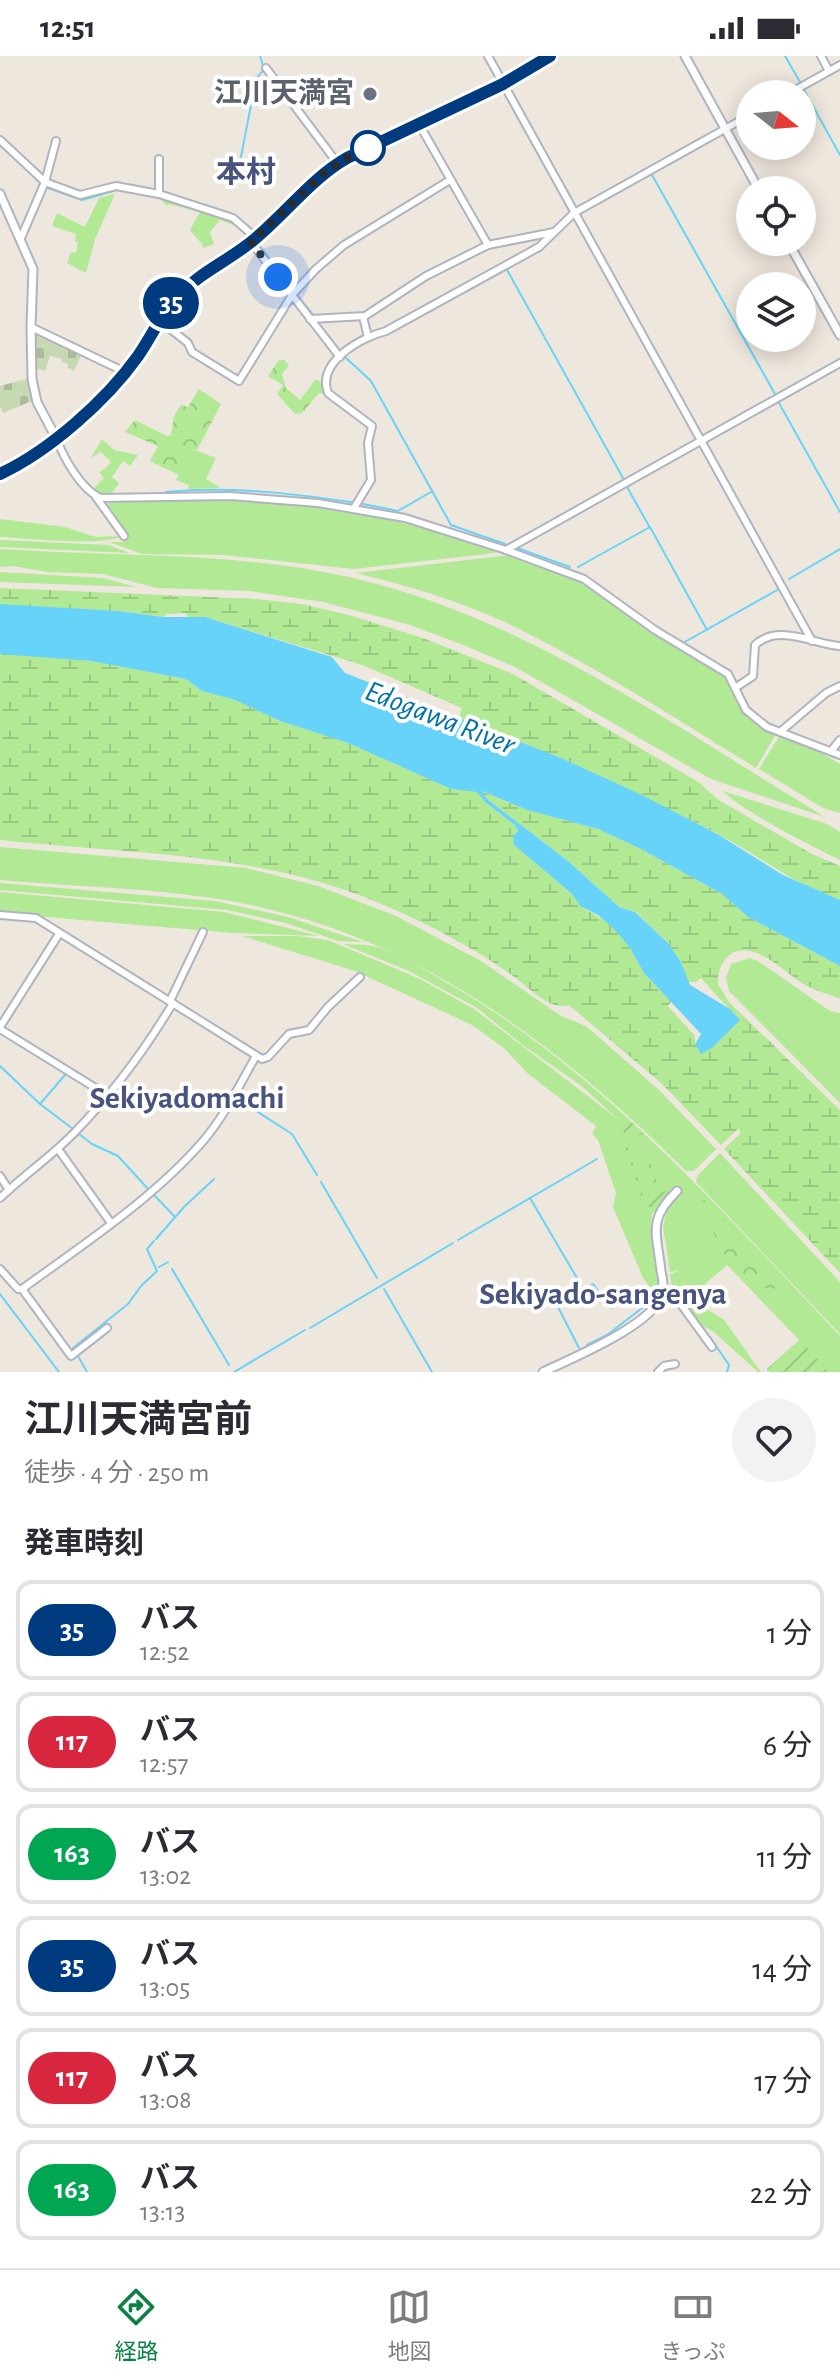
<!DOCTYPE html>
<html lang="ja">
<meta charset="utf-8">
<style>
body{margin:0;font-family:"Alegreya Sans","Noto Sans JP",sans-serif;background:#f2f2f3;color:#2b2b33;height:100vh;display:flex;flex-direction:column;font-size:30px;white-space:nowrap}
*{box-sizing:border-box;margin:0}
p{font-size:26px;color:#7c7c81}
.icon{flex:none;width:44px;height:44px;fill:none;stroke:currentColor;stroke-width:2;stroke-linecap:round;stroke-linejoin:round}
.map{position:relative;height:1316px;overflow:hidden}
.details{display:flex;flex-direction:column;background:#fff;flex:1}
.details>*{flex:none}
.badge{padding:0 16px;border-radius:26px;font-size:28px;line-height:52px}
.needle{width:52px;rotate:107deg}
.tools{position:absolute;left:736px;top:24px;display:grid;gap:16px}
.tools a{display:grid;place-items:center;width:80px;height:80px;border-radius:50%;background:#fff;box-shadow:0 4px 20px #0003;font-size:40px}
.you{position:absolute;width:40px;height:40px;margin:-20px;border:6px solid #fff;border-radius:50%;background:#1a73e8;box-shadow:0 0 0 12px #1a73e833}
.map>.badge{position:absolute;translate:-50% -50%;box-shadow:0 0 0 4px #fff}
h2{padding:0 24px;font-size:30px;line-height:72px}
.round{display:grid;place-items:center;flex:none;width:84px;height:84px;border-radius:42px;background:#f2f2f3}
.summary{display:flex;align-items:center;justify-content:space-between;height:136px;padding:0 24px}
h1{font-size:38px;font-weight:700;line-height:60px}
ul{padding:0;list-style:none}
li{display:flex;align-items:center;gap:24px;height:100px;margin:0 16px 12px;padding:0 8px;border:4px solid #e1e1e2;border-radius:16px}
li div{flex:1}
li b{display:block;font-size:30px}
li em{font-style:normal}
li .badge{min-width:88px;font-weight:700;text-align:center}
.status{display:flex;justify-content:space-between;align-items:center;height:56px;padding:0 40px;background:#fff;direction:ltr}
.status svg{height:22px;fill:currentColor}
.tabs{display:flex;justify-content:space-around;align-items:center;height:112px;border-top:2px solid #e1e1e2;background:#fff;font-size:22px;color:#7c7c81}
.tabs a{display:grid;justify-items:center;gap:4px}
.tabs .on{color:#0b8043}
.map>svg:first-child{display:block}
.grass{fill:#b2e995}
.forest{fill:url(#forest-crowns)}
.wetland{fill:url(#wetland-marsh)}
.cemetery{fill:url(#cemetery-stones)}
.garden{fill:url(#garden-furrows)}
.water{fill:#68d3f8}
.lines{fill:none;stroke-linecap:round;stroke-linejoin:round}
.stream{stroke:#68d3f8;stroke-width:2}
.minor-casing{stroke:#b1b4c0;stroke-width:10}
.tertiary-casing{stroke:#b1b4c0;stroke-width:11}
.secondary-casing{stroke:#b1b4c0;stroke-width:12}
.minor{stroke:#fff;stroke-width:6}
.tertiary{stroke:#fff;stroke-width:7}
.secondary{stroke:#fff;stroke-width:8}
.line-casing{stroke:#fff;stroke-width:18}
.line{stroke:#003b80;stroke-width:12}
.walk{stroke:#2b2b2b;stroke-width:8;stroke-dasharray:0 14.4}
.worship-dot{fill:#6b7280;stroke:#fff;stroke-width:3}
.stop-dot{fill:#fff;stroke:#003b80;stroke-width:4}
.labels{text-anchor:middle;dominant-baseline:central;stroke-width:8;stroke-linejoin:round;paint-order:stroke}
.worship-label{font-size:28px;font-weight:bold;fill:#5b616d;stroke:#fff;text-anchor:end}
.neighbourhood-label{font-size:30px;font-weight:bold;fill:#485380;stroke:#fff}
.water-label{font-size:30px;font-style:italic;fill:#0371a8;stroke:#fff}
.quarter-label{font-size:32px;font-weight:bold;fill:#485380;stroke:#fff}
</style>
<div class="status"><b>12:51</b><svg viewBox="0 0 49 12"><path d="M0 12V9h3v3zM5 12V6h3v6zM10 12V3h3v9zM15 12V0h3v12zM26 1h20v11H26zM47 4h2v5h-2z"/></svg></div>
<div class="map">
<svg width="840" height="1316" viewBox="0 0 840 1316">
<defs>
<pattern id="forest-crowns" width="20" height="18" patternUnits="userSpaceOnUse" patternTransform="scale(2)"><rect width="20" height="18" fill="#b2e995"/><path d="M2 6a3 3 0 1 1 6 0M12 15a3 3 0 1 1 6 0" fill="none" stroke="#99c881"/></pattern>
<pattern id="wetland-marsh" width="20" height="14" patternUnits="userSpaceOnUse" patternTransform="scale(2)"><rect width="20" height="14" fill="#b2e995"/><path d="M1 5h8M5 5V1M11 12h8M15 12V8" fill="none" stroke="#99c881"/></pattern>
<pattern id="cemetery-stones" width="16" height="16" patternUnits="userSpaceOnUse" patternTransform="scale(2)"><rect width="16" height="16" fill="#c6d9b3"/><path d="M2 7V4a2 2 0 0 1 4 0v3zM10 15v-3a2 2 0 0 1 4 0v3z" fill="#aaba9a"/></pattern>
<pattern id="garden-furrows" width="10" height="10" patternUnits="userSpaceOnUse" patternTransform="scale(2)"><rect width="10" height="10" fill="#b2e995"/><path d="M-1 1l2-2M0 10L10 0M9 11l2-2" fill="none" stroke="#99c881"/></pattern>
</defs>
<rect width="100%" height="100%" fill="#eee7dd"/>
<g class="grass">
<polygon points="115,138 95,183 86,217 67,207 71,196 76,197 78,186 75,185 76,178 52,170 57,157 85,171 99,142"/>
<polygon points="162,140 228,161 252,180 249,183 238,171 220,164 210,176 214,188 203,192 202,188 190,174 200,156 169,148 167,150 162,145"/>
<polygon points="102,383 114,394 138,399 130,410 123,405 112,421 119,427 110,440 92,434 104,422 99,416 106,412 111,406 101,396 91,402"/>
<polygon points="192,393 216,402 206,423 220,432 188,433 189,429 176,424"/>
<path d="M 190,442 C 299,442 394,460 496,493 L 495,497 L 354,513 L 223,499 L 142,498 L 109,486 L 123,486 L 127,478 L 104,450 L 111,446 Z"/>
<path d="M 0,463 L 65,471 L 96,481 L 121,480 C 103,491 25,482 0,481 Z"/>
<polygon points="0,484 108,489 130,497 0,491"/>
<path d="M 0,493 C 118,501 241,495 357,523 C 527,563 677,672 825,761 L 711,723 L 515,611 L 461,588 L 410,569 L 323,546 L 249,535 L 157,532 L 103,518 L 47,516 L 13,510 L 0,511 Z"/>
<path d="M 511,499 L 587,527 L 725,620 L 745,657 L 765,673 L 776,678 L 756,712 C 676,663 597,611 513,570 C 463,546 409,530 356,517 Z"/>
<polygon points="0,516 103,522 136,531 0,526"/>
<polygon points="780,679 813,692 840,708 840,757 823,752 759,713"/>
<path d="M 723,735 L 827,768 L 840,776 L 840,804 C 815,792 738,753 723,735 Z"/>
<path d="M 0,791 L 246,812 L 318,830 L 396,860 L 481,905 L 561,960 L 586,970 L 659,1034 L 716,1093 L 694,1115 L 686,1115 C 561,991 418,881 241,847 C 162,832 80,831 0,824 Z"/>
<polygon points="0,827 215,845 288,861 363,886 338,885 286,867 227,854 0,834"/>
<polygon points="0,836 224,856 319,880 232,877 0,857"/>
<path d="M 242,880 L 297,880 L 328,884 L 420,923 L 474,953 L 619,1064 L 580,1029 L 524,990 L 477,952 L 409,915 L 343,888 C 352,889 364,888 373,890 C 399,897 426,915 449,928 C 602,1016 720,1153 840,1280 L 840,1316 L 769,1316 L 767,1313 L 799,1284 L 727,1209 L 695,1237 L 702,1250 L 724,1264 L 761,1316 L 758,1316 L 714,1276 L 697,1267 L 672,1232 L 670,1218 L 683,1213 L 670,1216 L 663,1171 L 667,1153 L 653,1156 L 651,1165 L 658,1225 L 656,1239 L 643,1222 L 613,1151 L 616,1137 L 598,1084 L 592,1078 L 596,1070 L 527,1017 L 504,992 L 472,969 L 355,915 Z"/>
<polygon points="750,902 758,905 830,955 840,957 840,1047 729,935 726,922 731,908"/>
<polygon points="720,1097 840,1226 840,1278 696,1126 698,1119"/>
</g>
<g class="forest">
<polygon points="284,304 289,309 282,318 286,332 300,344 316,323 323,328 325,334 322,338 319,337 302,357 295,358 277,338 283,329 268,320 278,305"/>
<polygon points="199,333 221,348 197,394 192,393 179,419 150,405 158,390 125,376 135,364 167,380 171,379 174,360 181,349 188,351"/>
<polygon points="692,1138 708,1146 788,1233 755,1232 720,1193 707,1158 691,1140"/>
</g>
<g class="wetland">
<path d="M 0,532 L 256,543 L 302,548 L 349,559 L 423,582 L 513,618 L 700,727 L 717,743 L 812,798 L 840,810 L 840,844 C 791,827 760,800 716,777 C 632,734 546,696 459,662 L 462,652 L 362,609 L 205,561 L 189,562 L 185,557 L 167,558 L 163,561 L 119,555 L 0,549 Z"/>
<path d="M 8,597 L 91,605 L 186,623 L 202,635 L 235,644 L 280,665 L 348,687 L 451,733 L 478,735 L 485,746 L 515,769 L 518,775 L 514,789 L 572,838 L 580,850 L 607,866 L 625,883 L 644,917 L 671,946 L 668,950 L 695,980 L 695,988 L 717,987 L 739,964 L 701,922 L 696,926 L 688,926 L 681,906 L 668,887 L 636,856 L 619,851 L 568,805 L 487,743 L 481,735 L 527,754 L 598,773 L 641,793 L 722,838 L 748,861 L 840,910 L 840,943 C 829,938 816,935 805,929 C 785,918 753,880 728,900 C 720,908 718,917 718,928 L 729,946 L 840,1054 L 840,1217 L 724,1093 L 740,1078 L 739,1072 L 721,1089 L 662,1028 L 569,949 C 553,956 530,933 517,923 C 477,893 430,869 384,849 C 262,796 130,798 0,784 L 0,598 Z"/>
</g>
<g class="cemetery">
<polygon points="34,276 82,297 74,315 67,311 68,308 62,306 62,303 50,300 45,315 35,312"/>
<polygon points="30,322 34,344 3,357 0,350 0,330"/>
</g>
<g class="garden">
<polygon points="625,1060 644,1078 634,1081 633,1077 629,1078 629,1083 626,1084 644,1142 648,1141 650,1145 655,1143 654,1139 657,1138 645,1099 647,1098 661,1137 668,1134 669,1137 654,1156 642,1143 623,1085"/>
<polygon points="800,1284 829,1316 769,1316 767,1313"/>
</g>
<polygon class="water" points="0,548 119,555 163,561 205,561 332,601 345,617 561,702 642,739 719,779 783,819 840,844 840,910 748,861 722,838 641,793 598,773 527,754 482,735 487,743 568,805 619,851 635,856 668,887 681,906 690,929 730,953 740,964 712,992 701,998 695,988 701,978 644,917 630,892 616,875 598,859 580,850 572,838 514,789 513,780 518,775 515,769 485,746 477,736 451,733 348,687 280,665 235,644 202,635 186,623 91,605 0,598"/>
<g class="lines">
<g class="stream">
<polyline points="785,0 800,26"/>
<polyline points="804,34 840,99"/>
<polyline points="27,114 41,127"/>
<polyline points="652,119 775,338"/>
<polyline points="48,132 82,144 117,134 155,141"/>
<polyline points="235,132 256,23 264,13 260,0"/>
<polyline points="163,143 233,165"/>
<polyline points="260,190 292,233"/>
<polyline points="507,214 623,422"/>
<polyline points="297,239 314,260"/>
<polyline points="319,268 340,295"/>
<polyline points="345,301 371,325 451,469 505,488"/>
<polyline points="779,347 840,456"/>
<polyline points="627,431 649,470"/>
<path d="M 166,436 C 229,430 289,437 351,446"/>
<polyline points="363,448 398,455 431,436"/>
<polyline points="517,492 570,511"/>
<polyline points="578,511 650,471 707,574"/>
<polyline points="789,523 840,493"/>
<polyline points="683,587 779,533"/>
<polyline points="0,1010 40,1048 65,1019"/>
<polyline points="40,1048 73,1073"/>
<polyline points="247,1049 292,1078 317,1119"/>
<polyline points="79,1078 92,1088 118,1100 149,1134"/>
<polyline points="321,1126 377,1222"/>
<polyline points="154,1139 174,1160"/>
<polyline points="530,1142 584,1234 558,1251 579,1292"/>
<polyline points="156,1183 184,1151 214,1123"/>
<polyline points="458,1184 597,1103"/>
<polyline points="159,1211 168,1206"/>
<polyline points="172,1213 229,1309"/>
<polyline points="586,1232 593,1228 612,1252"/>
<polyline points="384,1233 432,1316"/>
<polyline points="0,1238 59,1316"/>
<polyline points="310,1272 453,1187"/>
<polyline points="710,1281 729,1309 727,1316"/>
<polyline points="587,1289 607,1279 650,1246"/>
<polyline points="73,1292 128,1248 141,1230 157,1215 147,1193 154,1185"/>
<polyline points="78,1300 87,1316"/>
<polyline points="234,1316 305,1274"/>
</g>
<g class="minor-casing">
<g id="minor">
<polyline points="488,0 812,585"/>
<polyline points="821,0 829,15"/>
<polyline points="266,12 338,108"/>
<polyline points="788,38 840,9"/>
<polyline points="0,84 45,126 80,139 116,130 159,138 233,162 256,182"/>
<polyline points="159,103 159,138"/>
<polyline points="21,182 45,126 56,85"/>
<polyline points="251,186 340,301"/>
<polyline points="488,189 554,176"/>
<polyline points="363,261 368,281"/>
<polyline points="310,263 365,260 426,220 488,189 419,68"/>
<polyline points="159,264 188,287 192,296 239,325 292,239 316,213 344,189 450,124"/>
<polyline points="31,271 125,316"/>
<path d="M 56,382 C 64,402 80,432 100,442 L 230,440 L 318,447 L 405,462 L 506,494 L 584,523 L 655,574 L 728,618 L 746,654 L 767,671 L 840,699"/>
<polyline points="96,441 124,480"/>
<path d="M 354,452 L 371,424 L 368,387 L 372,370 L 328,337 C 316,306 362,281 386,275 L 539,191 L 574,157 L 750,59"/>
<polyline points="506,494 840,307"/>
<path d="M 735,632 L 753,620 L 755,589 C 778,567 813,588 840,590"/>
<polyline points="780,676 826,637 840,630"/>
<polyline points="831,695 840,684"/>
<polyline points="0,859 36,862 262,1003 268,1001 289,978 309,974 328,951 360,921"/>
<polyline points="170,945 203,876"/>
<polyline points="0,971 59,878"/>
<polyline points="0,973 107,1039"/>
<polyline points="58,1093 111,1167"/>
<polyline points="0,1120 9,1134"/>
<path d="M 0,1142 C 24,1119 52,1100 75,1076 C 112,1038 146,992 173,947"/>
<polyline points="0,1213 18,1233 22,1233 71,1300 107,1272"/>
<path d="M 22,1233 C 84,1188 153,1143 204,1084 C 225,1059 240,1028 256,1000"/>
<polyline points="663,1235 675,1240 712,1291"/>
<polyline points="658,1316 664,1310 675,1308"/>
</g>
</g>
<g class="tertiary-casing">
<g id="tertiary">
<polyline points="685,0 759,134"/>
<polyline points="0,138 33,213 31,271 32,323 37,346 56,382"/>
<polyline points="788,186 840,279"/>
<path d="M 543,1316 C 572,1302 651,1270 662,1239 C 664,1231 663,1223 661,1215 C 657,1177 647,1164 677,1135"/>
</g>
</g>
<g class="secondary-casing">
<path id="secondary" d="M 0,418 C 49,395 106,345 138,300 C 152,280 161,258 178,240 C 200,216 232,202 256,182 C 288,156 313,123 347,102 L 503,28 L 550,0"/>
</g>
<use href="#minor" class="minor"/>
<use href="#tertiary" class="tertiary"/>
<use href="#secondary" class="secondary"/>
</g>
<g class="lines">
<g class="line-casing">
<path id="line" d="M 0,418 C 49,395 106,345 138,300 C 152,280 161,258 178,240 C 200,216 232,203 256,182 C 287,156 312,122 347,102 L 503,28 L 550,0"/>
</g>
<use href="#line" class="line"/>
<polyline class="walk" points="278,221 251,186 323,118 347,102 371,91 368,92"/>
</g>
<circle class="worship-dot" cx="370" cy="38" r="8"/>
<circle class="stop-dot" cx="368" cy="92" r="16"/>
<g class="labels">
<g class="worship-label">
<text x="354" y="38">江川天満宮</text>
</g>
<g class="neighbourhood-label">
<text x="246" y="117">本村</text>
</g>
<g class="water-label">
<text transform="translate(440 662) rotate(21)">Edogawa River</text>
</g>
<g class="quarter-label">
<text x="187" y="1042">Sekiyadomachi</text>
<text x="603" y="1238">Sekiyado-sangenya</text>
</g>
</g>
</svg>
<div class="tools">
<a><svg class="needle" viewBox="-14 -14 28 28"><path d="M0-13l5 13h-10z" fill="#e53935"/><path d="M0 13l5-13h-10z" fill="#7c7c81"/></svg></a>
<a><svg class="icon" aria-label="locate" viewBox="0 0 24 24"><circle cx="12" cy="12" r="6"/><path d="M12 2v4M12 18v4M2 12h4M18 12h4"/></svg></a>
<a><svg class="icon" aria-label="layers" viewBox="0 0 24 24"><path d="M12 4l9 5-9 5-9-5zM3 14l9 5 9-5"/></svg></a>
</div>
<div class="you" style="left:278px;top:221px"></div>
<b class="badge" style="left:171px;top:247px;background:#003b80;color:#fff">35</b>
</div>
<section class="details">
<div class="summary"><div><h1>江川天満宮前</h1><p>徒歩 · 4 分 · 250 m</p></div><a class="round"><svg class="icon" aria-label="heart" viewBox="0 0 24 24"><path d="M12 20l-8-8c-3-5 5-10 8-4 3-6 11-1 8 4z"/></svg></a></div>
<h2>発車時刻</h2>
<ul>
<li><span class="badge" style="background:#003b80;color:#fff">35</span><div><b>バス</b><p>12:52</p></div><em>1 分</em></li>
<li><span class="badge" style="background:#d7263d;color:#fff">117</span><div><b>バス</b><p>12:57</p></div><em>6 分</em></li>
<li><span class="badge" style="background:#00a651;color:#fff">163</span><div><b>バス</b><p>13:02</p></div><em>11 分</em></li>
<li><span class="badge" style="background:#003b80;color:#fff">35</span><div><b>バス</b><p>13:05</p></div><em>14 分</em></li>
<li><span class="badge" style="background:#d7263d;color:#fff">117</span><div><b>バス</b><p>13:08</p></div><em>17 分</em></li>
<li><span class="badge" style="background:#00a651;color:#fff">163</span><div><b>バス</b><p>13:13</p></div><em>22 分</em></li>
</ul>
</section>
<nav class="tabs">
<a class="on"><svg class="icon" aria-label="directions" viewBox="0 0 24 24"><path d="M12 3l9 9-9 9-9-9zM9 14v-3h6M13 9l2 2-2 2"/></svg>経路</a>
<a><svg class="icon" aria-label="map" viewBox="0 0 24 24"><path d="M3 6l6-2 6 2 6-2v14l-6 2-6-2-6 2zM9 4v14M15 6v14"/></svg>地図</a>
<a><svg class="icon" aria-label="tickets" viewBox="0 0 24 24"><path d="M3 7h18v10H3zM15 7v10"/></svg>きっぷ</a>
</nav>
